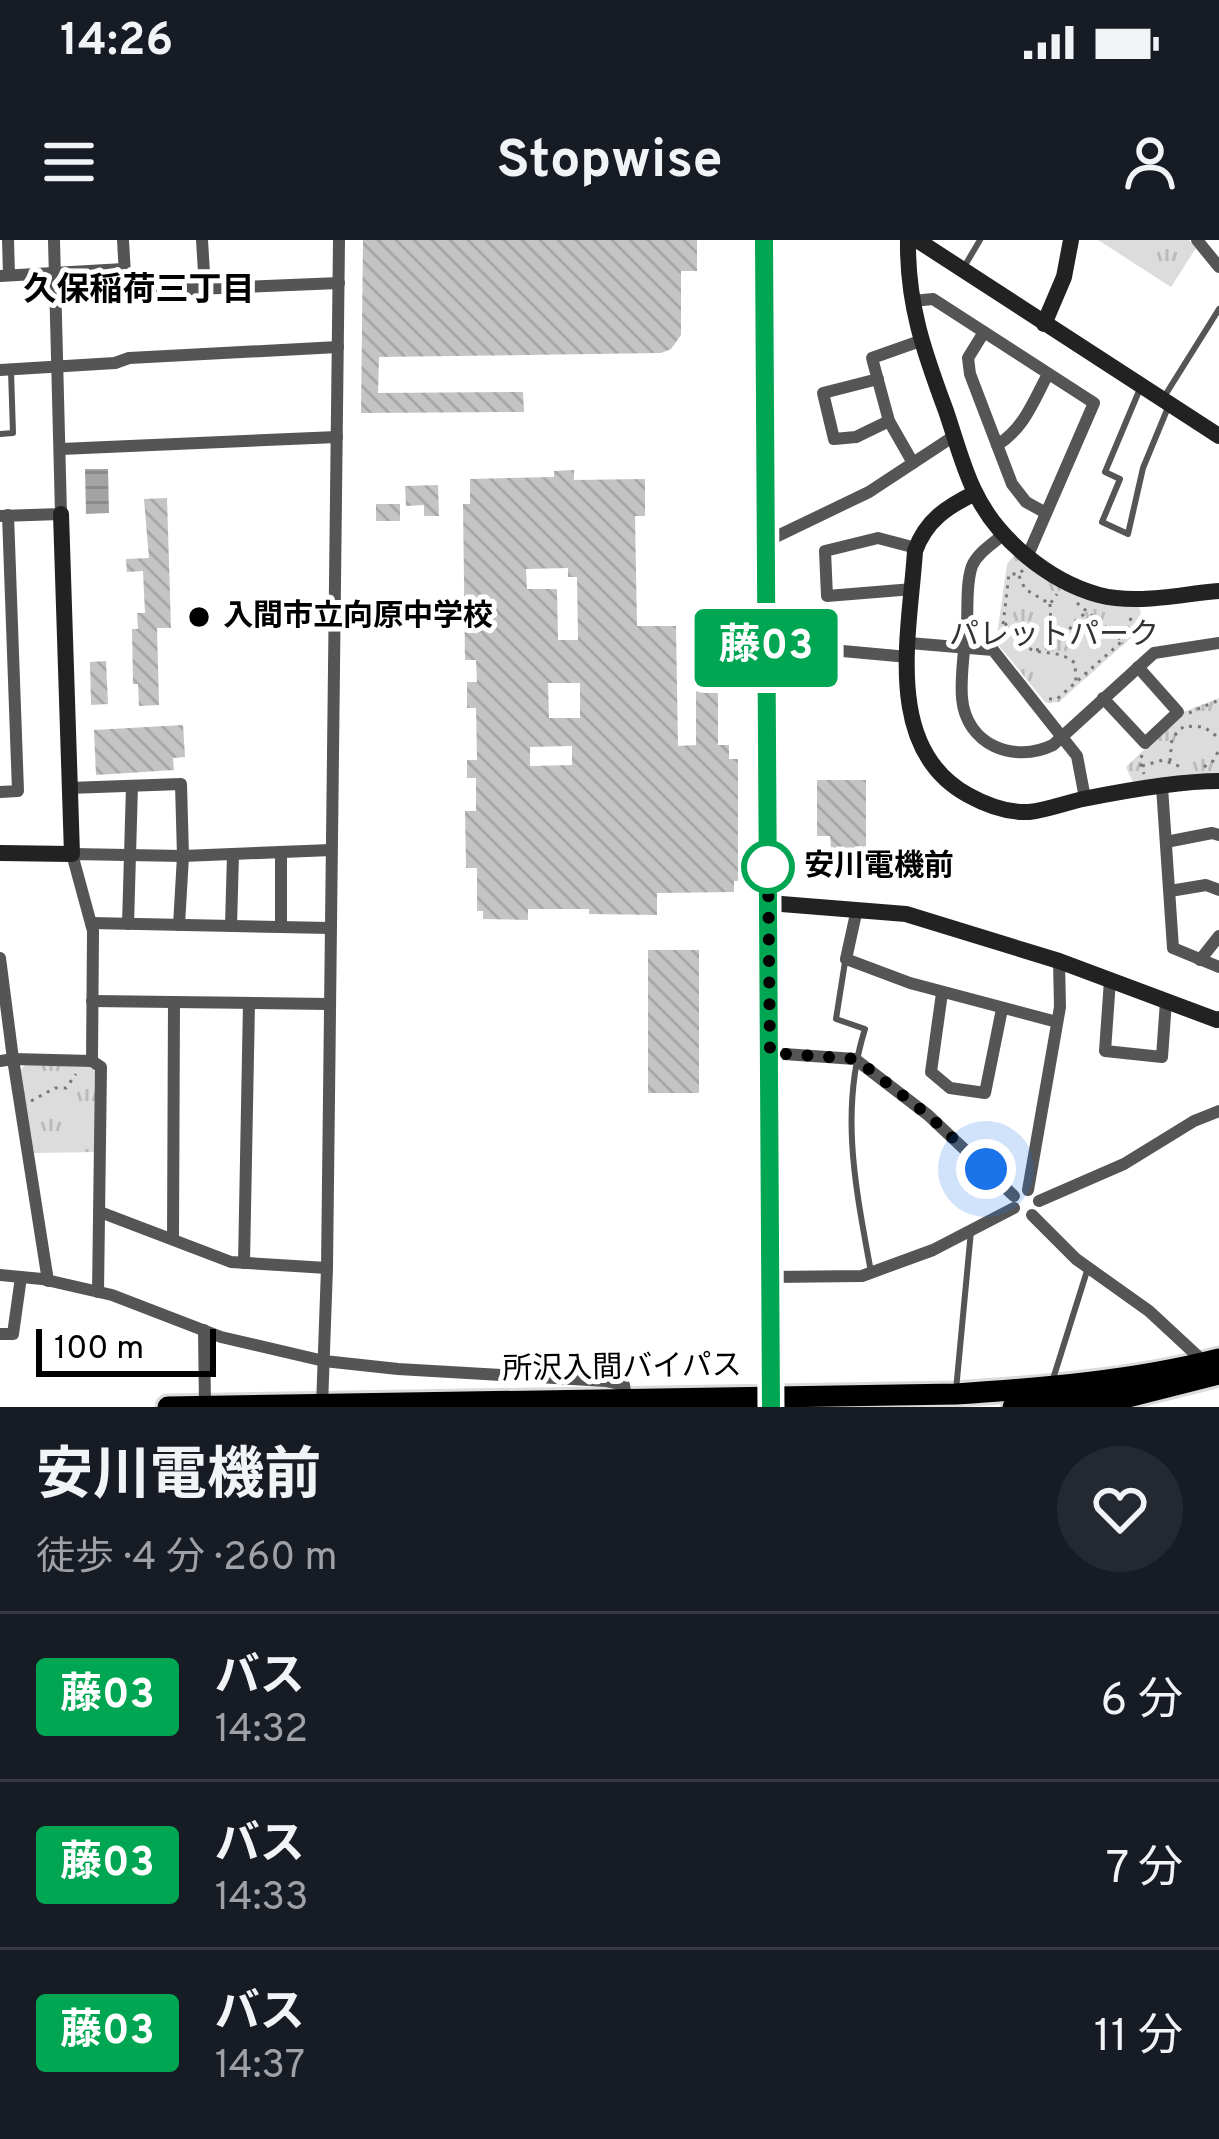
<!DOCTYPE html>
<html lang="ja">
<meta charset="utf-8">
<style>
body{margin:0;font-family:Overpass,"Noto Sans JP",sans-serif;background:#242831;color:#f1f3f6;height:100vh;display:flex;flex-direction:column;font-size:45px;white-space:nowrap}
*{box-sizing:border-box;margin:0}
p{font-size:39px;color:#9ea1a6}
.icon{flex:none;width:66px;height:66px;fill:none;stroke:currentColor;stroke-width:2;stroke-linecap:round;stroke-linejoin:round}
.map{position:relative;height:1167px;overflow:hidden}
.sheet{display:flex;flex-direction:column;background:#171b24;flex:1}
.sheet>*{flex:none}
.badge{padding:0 24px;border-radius:9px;font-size:42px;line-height:78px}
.scale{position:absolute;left:36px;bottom:30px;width:180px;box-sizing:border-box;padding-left:12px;border:6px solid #000;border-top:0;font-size:33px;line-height:42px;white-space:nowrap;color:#000;-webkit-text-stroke:9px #fff;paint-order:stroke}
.you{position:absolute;width:60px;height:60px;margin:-30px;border:9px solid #fff;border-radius:50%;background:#1a73e8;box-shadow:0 0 0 18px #1a73e833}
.map>.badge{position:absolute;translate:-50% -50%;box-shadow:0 0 0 6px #fff}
.round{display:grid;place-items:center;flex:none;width:126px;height:126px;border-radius:63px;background:#242831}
.headline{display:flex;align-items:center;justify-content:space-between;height:204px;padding:0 36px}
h1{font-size:57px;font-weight:700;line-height:90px}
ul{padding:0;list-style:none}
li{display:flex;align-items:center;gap:36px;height:168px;padding:0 36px;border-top:3px solid #363941}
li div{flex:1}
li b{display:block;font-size:45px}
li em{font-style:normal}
li .badge{min-width:132px;font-weight:700;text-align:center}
.status{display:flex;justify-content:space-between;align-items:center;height:84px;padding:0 60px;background:#171b24;direction:ltr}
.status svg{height:33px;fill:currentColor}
header{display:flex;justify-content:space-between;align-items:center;height:156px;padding:0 36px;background:#171b24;font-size:54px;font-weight:700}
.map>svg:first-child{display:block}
.grass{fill:url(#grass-tufts)}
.water{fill:url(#water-rules)}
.building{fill:url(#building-back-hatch);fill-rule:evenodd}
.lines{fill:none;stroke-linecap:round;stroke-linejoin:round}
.highway-casing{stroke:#dbdbdb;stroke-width:27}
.path{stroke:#777;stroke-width:3;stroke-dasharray:3 6;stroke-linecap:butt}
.lane{stroke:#555;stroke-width:6}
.street{stroke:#555;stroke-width:12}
.secondary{stroke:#222;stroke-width:16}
.highway{stroke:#000;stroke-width:21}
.line-casing{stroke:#fff;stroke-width:27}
.line{stroke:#00a651;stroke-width:18}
.walk{stroke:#000;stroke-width:12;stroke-dasharray:0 21.6}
.poi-dot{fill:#000;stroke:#fff;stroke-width:4.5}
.stop-dot{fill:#fff;stroke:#00a651;stroke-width:6}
.labels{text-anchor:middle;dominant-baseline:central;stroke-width:10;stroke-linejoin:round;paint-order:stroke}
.poi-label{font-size:30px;font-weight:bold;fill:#000;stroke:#fff;text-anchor:start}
.park-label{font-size:30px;fill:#333;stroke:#fff}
.stop-label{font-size:30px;font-weight:bold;fill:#000;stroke:#fff;text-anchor:start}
.street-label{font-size:30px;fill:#000;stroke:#fff}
.neighbourhood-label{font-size:33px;font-weight:bold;fill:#000;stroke:#fff}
</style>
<div class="status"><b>14:26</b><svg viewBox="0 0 49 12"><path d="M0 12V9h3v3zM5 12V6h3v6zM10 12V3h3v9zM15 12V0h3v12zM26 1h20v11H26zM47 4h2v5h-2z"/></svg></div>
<header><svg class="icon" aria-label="menu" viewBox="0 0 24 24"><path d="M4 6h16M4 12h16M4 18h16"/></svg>Stopwise<svg class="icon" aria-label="person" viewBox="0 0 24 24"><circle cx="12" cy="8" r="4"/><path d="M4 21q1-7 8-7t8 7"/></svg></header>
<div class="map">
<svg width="1219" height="1167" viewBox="0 0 1219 1167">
<defs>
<pattern id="grass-tufts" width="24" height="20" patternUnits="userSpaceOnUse" patternTransform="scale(3)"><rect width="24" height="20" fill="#dcdcdc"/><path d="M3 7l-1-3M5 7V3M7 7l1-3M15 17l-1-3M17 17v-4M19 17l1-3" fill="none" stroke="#bbb"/></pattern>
<pattern id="water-rules" width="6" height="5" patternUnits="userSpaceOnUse" patternTransform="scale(3)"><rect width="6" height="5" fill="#a3a3a3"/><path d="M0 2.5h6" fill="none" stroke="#8b8b8b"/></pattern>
<pattern id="building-back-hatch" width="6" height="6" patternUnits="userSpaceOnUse" patternTransform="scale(3)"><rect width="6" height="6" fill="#c4c4c4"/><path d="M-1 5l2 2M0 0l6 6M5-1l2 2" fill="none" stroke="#a7a7a7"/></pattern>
</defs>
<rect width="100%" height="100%" fill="#fff"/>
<g class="grass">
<polygon points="1098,0 1189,0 1196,8 1171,47"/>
<polygon points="1016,313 1033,324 1139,364 1143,387 1059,462 1046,463 996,402 1007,324"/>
<polygon points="1219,458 1219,536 1135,547 1126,527 1183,472"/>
<polygon points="25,825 90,826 96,829 95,912 34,913 20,831"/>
</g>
<polygon class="water" points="85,229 108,229 109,273 86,274"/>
<g class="building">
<polygon points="363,0 697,0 697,31 681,31 681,95 671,109 661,113 379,117 378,153 523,152 524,172 361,173"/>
<path d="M 574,230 L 574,240 L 645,239 L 645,276 L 635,276 L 637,386 L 676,386 L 678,506 L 696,505 L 696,441 L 718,441 L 718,505 L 729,505 L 729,519 L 738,519 L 738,641 L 734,641 L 734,652 L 657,653 L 657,675 L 589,674 L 589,669 L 528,669 L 528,680 L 483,679 L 483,671 L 477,671 L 477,628 L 466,628 L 465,571 L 476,571 L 476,538 L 467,538 L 467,520 L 477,520 L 476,468 L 467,468 L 467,442 L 477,442 L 476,420 L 465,420 L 463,264 L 470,264 L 470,239 L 554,237 L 554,231 ZM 568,328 L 568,337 L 577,337 L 578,400 L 558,400 L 557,349 L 527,349 L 526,329 ZM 548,443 L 580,443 L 580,478 L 549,478 ZM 572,506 L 572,525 L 530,526 L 530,507 Z"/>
<polygon points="438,245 439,276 424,276 424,265 406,266 405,246"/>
<polygon points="167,258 171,388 157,388 159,465 139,466 138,444 133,444 132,389 138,389 137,373 145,373 143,331 127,332 126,319 149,318 144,259"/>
<rect x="376" y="264" width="24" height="17"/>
<polygon points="106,421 108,464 91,465 90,422"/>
<polygon points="183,485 185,517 173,518 174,530 96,535 94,490"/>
<polygon points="817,540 866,540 866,608 831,608 830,596 817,596"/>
<rect x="648" y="710" width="51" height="143"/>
</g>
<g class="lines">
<g class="highway-casing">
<g id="highway">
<path d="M 168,1167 L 956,1154 C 1044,1148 1133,1141 1219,1119"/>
<polyline points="1013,1167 1128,1157 1219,1134"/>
</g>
</g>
<g class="path">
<polyline points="1019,336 1025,349 1050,364 1057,354"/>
<polyline points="1077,363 1120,399"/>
<polyline points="1050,364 1051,386 1066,394 1077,379 1086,373"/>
<path d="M 1005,383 C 1011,392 1016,402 1026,407 C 1044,417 1057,408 1075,423 L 1076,441"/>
<polyline points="1001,402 1009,334 1019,334 1024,329"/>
<polyline points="1036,410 1052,407 1064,397"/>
<polyline points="1049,459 1057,459 1119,404 1125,396 1132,375"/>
<polyline points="1189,473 1219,460"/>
<polyline points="1142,515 1140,522 1144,534"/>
<polyline points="1170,521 1172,498 1184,486 1204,487 1219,498"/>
<polyline points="1142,526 1163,520 1184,528"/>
<polyline points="1204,527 1213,521 1219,510"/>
<polyline points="31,861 55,848 66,848 76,834"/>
</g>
<g class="lane">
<polyline points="964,27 980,0"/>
<polyline points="1139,151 1105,232 1120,239 1102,282 1128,294 1143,228 1169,165"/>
<polyline points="1164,157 1219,69"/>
<polyline points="0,194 13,193 11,131"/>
<path d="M 845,722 L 836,779 L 865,789 C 839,871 856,950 871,1032"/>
<polyline points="1053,1139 1087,1031"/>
<polyline points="956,1150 971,991"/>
</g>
<g class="street">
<polyline points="8,0 9,35"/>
<polyline points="123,0 126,52 339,43"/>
<polyline points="202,0 205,49"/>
<polyline points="1197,0 1219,27"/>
<polyline points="0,36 124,29"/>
<polyline points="913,61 933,59 1094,163 1028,315"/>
<polyline points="984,92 968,118 970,134 1012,244 1026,262 1046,273"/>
<polyline points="0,130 115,123 129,118 338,107"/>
<polyline points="878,139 823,153 834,199 856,197 889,181"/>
<path d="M 997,205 C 1024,189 1034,160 1048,134"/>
<polyline points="61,209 337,197"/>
<polyline points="913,223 889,181 872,118 920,101"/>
<polyline points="0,276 61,274 54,0"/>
<path d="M 1005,293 C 994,303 978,312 972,326 C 966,343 968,365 967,382 C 965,407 960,433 962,458 C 966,505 1014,524 1053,505 L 1154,413 L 1219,403"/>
<polyline points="765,302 869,252 954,196"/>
<polyline points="913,349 827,356 825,311 878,298 916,308"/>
<polyline points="909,403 993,410 1077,516 1085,558"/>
<polyline points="766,404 908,417"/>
<polyline points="1103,458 1145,503 1178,472 1138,427"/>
<polyline points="1162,547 1173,708 1219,727"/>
<polyline points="69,548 181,544 183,616 179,685"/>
<polyline points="0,552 18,551 8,275"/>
<polyline points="1166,602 1212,593 1219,595"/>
<polyline points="1170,651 1206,645 1219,650"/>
<polyline points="857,669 846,719 910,743 1057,782"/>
<polyline points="91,683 330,688"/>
<polyline points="128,684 132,546"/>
<polyline points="231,686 233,614"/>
<polyline points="281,687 281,612"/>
<polyline points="0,718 13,819 0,821"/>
<polyline points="1200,720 1219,696"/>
<polyline points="1110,740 1105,811 1162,817 1166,761"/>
<polyline points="942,753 931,832 950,848 985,853 1002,769"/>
<polyline points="92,761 329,764"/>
<polyline points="770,813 855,819 928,875 1014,956"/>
<polyline points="92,821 93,691 72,614 183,616 331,610"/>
<polyline points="1028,950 1060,767 1059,721"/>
<polyline points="1039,961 1124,924 1194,881 1219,871"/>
<polyline points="100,972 231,1022 327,1028"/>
<polyline points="1032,975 1076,1019 1149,1071 1204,1122"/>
<polyline points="173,999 174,762"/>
<polyline points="244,1023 249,763"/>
<polyline points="0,1035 42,1039 112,1055 221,1097 324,1121 398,1129 606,1141 624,1145 626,1158"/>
<polyline points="771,1037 862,1036 933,1010 1014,968"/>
<polyline points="48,1041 13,819 92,821 101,827 98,1052"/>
<polyline points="204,1090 205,1166"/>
<polyline points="0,1094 13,1094 21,1037"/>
<polyline points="322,1166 327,1028 339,0"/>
</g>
<g class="secondary">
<polyline points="764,0 771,1167"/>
<path d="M 908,0 C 907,64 924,112 946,171 C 955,197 962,225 974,250 C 996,298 1048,341 1099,355 C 1138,365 1180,354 1219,351"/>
<polyline points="917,0 1219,196"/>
<polyline points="1044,84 1064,37 1071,0"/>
<path d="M 975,253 C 947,267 926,280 915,311 C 910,391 882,508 968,555 C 986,565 1008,573 1029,572 C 1047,570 1065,563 1083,559 C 1123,551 1178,541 1219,541"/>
<polyline points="0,613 72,614 61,274"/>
<polyline points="769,663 906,674 1059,721 1217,780 1219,779"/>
</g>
<use href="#highway" class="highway"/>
</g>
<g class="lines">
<g class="line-casing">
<polyline id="line" points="764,0 771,1167"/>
</g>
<use href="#line" class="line"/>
<polyline class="walk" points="768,627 768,620 770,813 856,819 928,875 986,929"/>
</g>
<circle class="poi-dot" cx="199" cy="377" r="12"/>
<circle class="stop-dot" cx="768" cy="627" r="24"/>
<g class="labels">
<g class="poi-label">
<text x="223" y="377">入間市立向原中学校</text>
</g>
<g class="park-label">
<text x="1054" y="396">パレットパーク</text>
</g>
<g class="stop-label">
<text x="804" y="627">安川電機前</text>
</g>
<g class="street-label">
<text transform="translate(622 1129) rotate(-1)">所沢入間バイパス</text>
</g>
<g class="neighbourhood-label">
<text x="139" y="52">久保稲荷三丁目</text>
</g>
</g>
</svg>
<div class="scale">100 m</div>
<div class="you" style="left:986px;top:929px"></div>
<b class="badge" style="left:766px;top:408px;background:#00a651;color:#fff">藤03</b>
</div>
<section class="sheet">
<div class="headline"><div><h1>安川電機前</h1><p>徒歩 · 4 分 · 260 m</p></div><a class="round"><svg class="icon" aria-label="heart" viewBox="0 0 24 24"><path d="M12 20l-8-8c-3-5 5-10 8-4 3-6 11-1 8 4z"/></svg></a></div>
<ul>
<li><span class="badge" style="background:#00a651;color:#fff">藤03</span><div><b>バス</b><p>14:32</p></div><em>6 分</em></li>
<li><span class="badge" style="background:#00a651;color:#fff">藤03</span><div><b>バス</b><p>14:33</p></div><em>7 分</em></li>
<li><span class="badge" style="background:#00a651;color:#fff">藤03</span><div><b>バス</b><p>14:37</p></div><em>11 分</em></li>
</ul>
</section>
